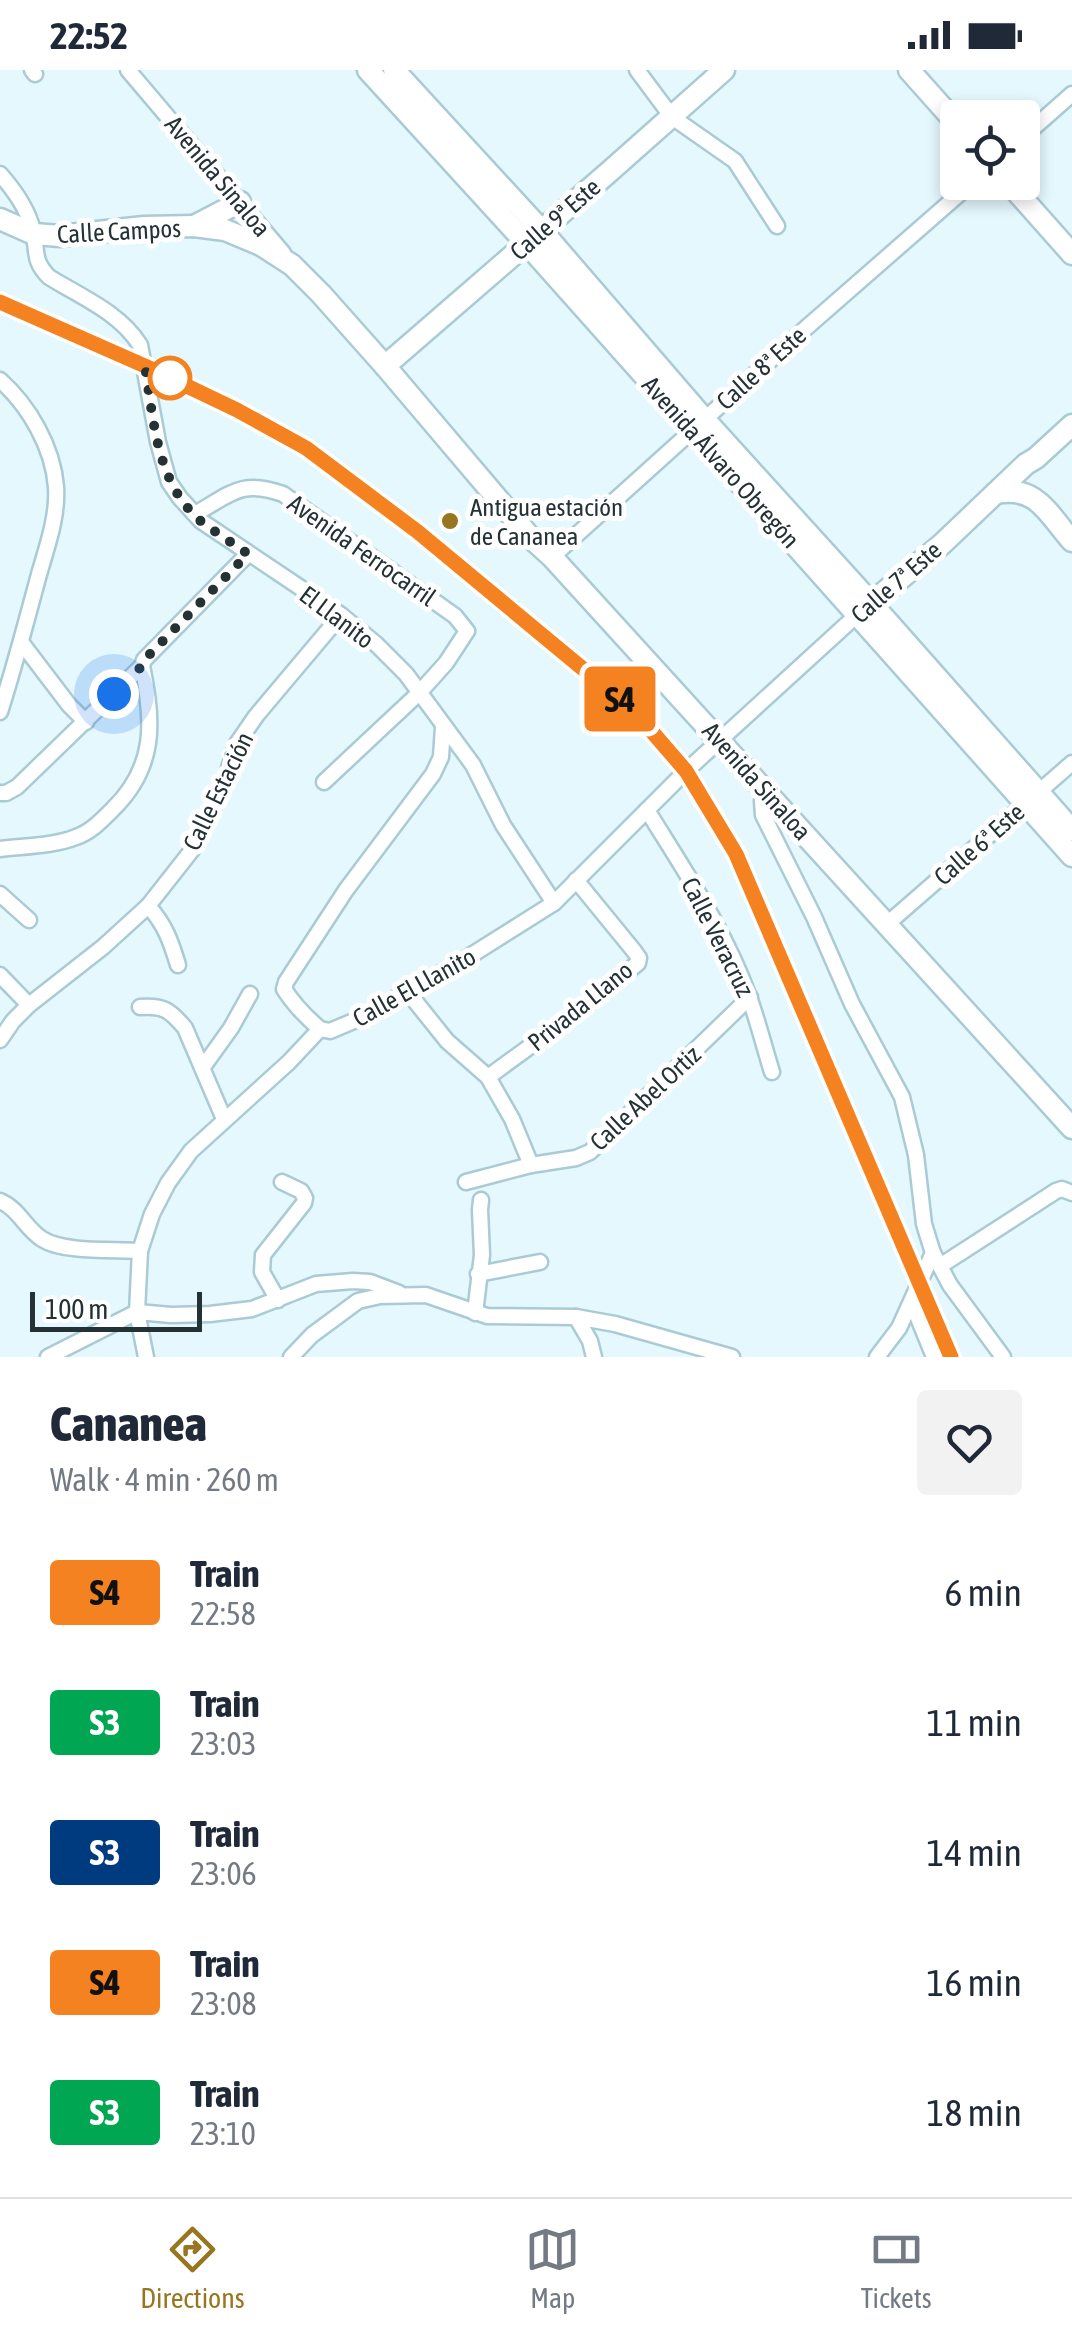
<!DOCTYPE html>
<meta charset="utf-8">
<style>
body{margin:0;font-family:"Asap Condensed",sans-serif;background:#f2f2f3;color:#1f2937;height:100vh;display:flex;flex-direction:column;font-size:38px;white-space:nowrap}
*{box-sizing:border-box;margin:0}
p{font-size:32px;color:#747a83}
.icon{flex:none;width:55px;height:55px;fill:none;stroke:currentColor;stroke-width:2;stroke-linecap:round;stroke-linejoin:round}
.map{position:relative;height:1287px;overflow:hidden}
.drawer{display:flex;flex-direction:column;background:#fff;flex:1}
.drawer>*{flex:none}
.badge{padding:0 20px;border-radius:8px;font-size:35px;line-height:65px}
.controls{position:absolute;left:940px;top:30px;display:grid;gap:20px}
.controls a{display:grid;place-items:center;width:100px;height:100px;border-radius:10px;background:#fff;box-shadow:0 5px 15px #0003;font-size:50px}
.scale{position:absolute;left:30px;bottom:25px;width:172px;box-sizing:border-box;padding-left:10px;border:5px solid #243235;border-top:0;font-size:28px;line-height:35px;white-space:nowrap;color:#243235;-webkit-text-stroke:8px #fff;paint-order:stroke}
.you{position:absolute;width:50px;height:50px;margin:-25px;border:8px solid #fff;border-radius:50%;background:#1a73e8;box-shadow:0 0 0 15px #1a73e833}
.map>.badge{position:absolute;translate:-50% -50%;box-shadow:0 0 0 5px #fff}
.round{display:grid;place-items:center;flex:none;width:105px;height:105px;border-radius:10px;background:#f2f2f3}
.headline{display:flex;align-items:center;justify-content:space-between;height:170px;padding:0 50px}
h1{font-size:48px;font-weight:800;line-height:75px}
ul{padding:0;list-style:none}
li{display:flex;align-items:center;gap:30px;height:130px;padding:0 50px}
li div{flex:1}
li b{display:block;font-size:38px}
li em{font-style:normal}
li .badge{min-width:110px;font-weight:700;text-align:center}
.status{display:flex;justify-content:space-between;align-items:center;height:70px;padding:0 50px;background:#fff;direction:ltr}
.status svg{height:28px;fill:currentColor}
.menu{display:flex;justify-content:space-around;align-items:center;height:140px;border-top:2px solid #e0e1e3;background:#fff;font-size:28px;color:#747a83}
.menu a{display:grid;justify-items:center;gap:5px}
.menu .active{color:#97761f}
.map>svg:first-child{display:block}
.lines{fill:none;stroke-linecap:round;stroke-linejoin:round}
.street-casing{stroke:#aacbd4;stroke-width:19}
.secondary-casing{stroke:#aacbd4;stroke-width:25}
.street{stroke:#fff;stroke-width:14}
.secondary{stroke:#fff;stroke-width:20}
.rail-casing{stroke:#536367;stroke-width:8}
.rail{stroke:#fff;stroke-width:4;stroke-dasharray:11;stroke-linecap:butt}
.line-casing{stroke:#fff;stroke-width:22}
.line{stroke:#f58220;stroke-width:15}
.walk{stroke:#243235;stroke-width:10;stroke-dasharray:0 18}
.stop-dot{fill:#fff;stroke:#f58220;stroke-width:5}
.poi-dot{fill:#97761f;stroke:#fff;stroke-width:4}
.labels{text-anchor:middle;dominant-baseline:central;stroke-width:10;stroke-linejoin:round;paint-order:stroke}
.street-label{font-size:25px;fill:#243235;stroke:#fff}
.poi-label{font-size:25px;fill:#243235;stroke:#fff;text-anchor:start}
</style>
<div class="status"><b>22:52</b><svg viewBox="0 0 49 12"><path d="M0 12V9h3v3zM5 12V6h3v6zM10 12V3h3v9zM15 12V0h3v12zM26 1h20v11H26zM47 4h2v5h-2z"/></svg></div>
<div class="map">
<svg width="1072" height="1287" viewBox="0 0 1072 1287">
<rect width="100%" height="100%" fill="#e4f8fe"/>
<g class="lines">
<g class="street-casing">
<g id="street">
<polyline points="32,0 35,4"/>
<polyline points="128,0 283,183"/>
<polyline points="637,0 672,47 735,91 777,156"/>
<polyline points="1022,68 1072,24"/>
<path d="M 0,104 C 15,121 28,139 33,161 C 38,181 32,190 49,207 C 81,227 119,242 140,275 L 158,372 L 169,412 L 180,428 L 201,451 L 341,545 L 376,574 L 406,604 L 473,695 L 503,755 L 554,833"/>
<path d="M 0,310 C 29,336 53,377 56,417 C 58,448 46,479 38,508 C 26,553 14,598 0,642"/>
<path d="M 195,444 C 231,424 241,409 283,424 L 455,546 L 467,561 L 446,593 L 419,623 L 324,712"/>
<polyline points="552,487 806,258 973,112"/>
<polyline points="21,572 69,635 86,652"/>
<polyline points="764,718 762,731 763,745 814,847 852,934 902,1027 916,1085 924,1154 933,1183 950,1215 1003,1287"/>
<polyline points="0,723 6,723 17,717 142,596"/>
<path d="M 647,740 C 684,800 725,860 749,927 C 758,951 764,977 772,1002"/>
<path d="M 0,779 C 24,776 54,776 76,767 C 91,762 102,750 113,739 C 156,697 154,651 142,596 L 144,590 L 248,484"/>
<polyline points="0,824 29,850"/>
<path d="M 148,836 C 165,854 171,872 178,895"/>
<polyline points="886,855 1072,693"/>
<polyline points="0,905 29,935"/>
<polyline points="407,921 447,971 488,1007 512,1049 531,1095"/>
<path d="M 140,937 C 163,935 170,940 185,958 L 224,1049"/>
<path d="M 320,959 C 306,947 294,935 284,919 L 286,912 L 346,820 L 433,704 L 441,687 L 443,657"/>
<polyline points="0,970 13,951 29,935 103,877 148,836 192,780 224,715 236,675 256,646 341,545"/>
<polyline points="203,997 231,958 250,924"/>
<polyline points="488,1007 580,940 638,893 639,888 634,881 576,810"/>
<polyline points="466,1112 531,1095 576,1088 590,1082 750,927"/>
<path d="M 0,1131 C 19,1139 25,1158 42,1169 C 64,1183 113,1179 140,1181"/>
<polyline points="940,1196 1056,1121 1062,1119 1072,1123"/>
<polyline points="478,1204 540,1192"/>
<polyline points="278,1230 262,1202 263,1185 304,1133 305,1128 301,1121 282,1112"/>
<polyline points="912,1233 934,1287"/>
<polyline points="475,1243 482,1185 480,1140 481,1130"/>
<polyline points="576,1247 590,1271 594,1287"/>
<polyline points="48,1287 137,1242 171,1245 210,1244 252,1239 316,1214 353,1211 370,1212 399,1223"/>
<polyline points="146,1287 137,1242 140,1181 152,1144 168,1113 191,1081 289,992 320,959 330,961 356,950 462,891 554,833 686,701 858,544"/>
<polyline points="291,1287 312,1265 358,1231 380,1226 426,1225 487,1246 576,1247 615,1254 732,1287"/>
<polyline points="877,1287 899,1258 933,1183"/>
</g>
</g>
<g class="secondary-casing">
<g id="secondary">
<polyline points="368,0 527,174 1072,786"/>
<polyline points="394,0 542,161 705,350 871,533 1072,760"/>
<polyline points="909,0 958,55"/>
<polyline points="1008,112 1072,184"/>
<polyline points="0,149 34,164 60,166 144,157 194,156 225,160 261,175 292,195 321,224 385,296 530,467 552,487 1072,1058"/>
<polyline points="194,156 240,132"/>
<polyline points="385,296 609,102 724,0"/>
<path d="M 996,423 C 1037,415 1048,444 1072,471"/>
<polyline points="864,539 942,474 1026,394 1036,388 1072,355"/>
</g>
</g>
<use href="#street" class="street"/>
<use href="#secondary" class="secondary"/>
<g class="rail-casing">
<polyline id="rail" points="0,232 145,296 237,340 306,378 418,462 635,642 686,701 736,785 951,1287"/>
</g>
<use href="#rail" class="rail"/>
</g>
<g class="lines">
<g class="line-casing">
<polyline id="line" points="0,232 145,296 237,340 306,378 418,462 635,642 686,701 736,784 951,1287"/>
</g>
<use href="#line" class="line"/>
<path class="walk" d="M 114,624 L 142,596 L 150,584 L 248,484 C 234,474 218,464 203,453 C 156,415 154,351 145,296 L 170,308"/>
</g>
<circle class="stop-dot" cx="170" cy="308" r="20"/>
<circle class="poi-dot" cx="450" cy="451" r="10"/>
<g class="labels">
<g class="street-label">
<text transform="translate(218 106) rotate(50)">Avenida Sinaloa</text>
<text transform="translate(555 149) rotate(-41)">Calle 9ª Este</text>
<text transform="translate(119 161) rotate(-3)">Calle Campos</text>
<text transform="translate(761 298) rotate(-42)">Calle 8ª Este</text>
<text transform="translate(721 392) rotate(48)">Avenida Álvaro Obregón</text>
<text transform="translate(362 480) rotate(35)">Avenida Ferrocarril</text>
<text transform="translate(896 512) rotate(-41)">Calle 7ª Este</text>
<text transform="translate(337 547) rotate(37)">El Llanito</text>
<text transform="translate(757 711) rotate(48)">Avenida Sinaloa</text>
<text transform="translate(218 721) rotate(-64)">Calle Estación</text>
<text transform="translate(979 774) rotate(-41)">Calle 6ª Este</text>
<text transform="translate(718 867) rotate(63)">Calle Veracruz</text>
<text transform="translate(414 917) rotate(-29)">Calle El Llanito</text>
<text transform="translate(580 936) rotate(-39)">Privada Llano</text>
<text transform="translate(645 1028) rotate(-43)">Calle Abel Ortiz</text>
</g>
<g class="poi-label">
<text x="470" y="437">Antigua estación<tspan x="470" dy="29">de Cananea</tspan></text>
</g>
</g>
</svg>
<div class="controls">
<a><svg class="icon" aria-label="locate" viewBox="0 0 24 24"><circle cx="12" cy="12" r="6"/><path d="M12 2v4M12 18v4M2 12h4M18 12h4"/></svg></a>
</div>
<div class="scale">100 m</div>
<div class="you" style="left:114px;top:624px"></div>
<b class="badge" style="left:620px;top:629px;background:#f58220;color:#111">S4</b>
</div>
<section class="drawer">
<div class="headline"><div><h1>Cananea</h1><p>Walk · 4 min · 260 m</p></div><a class="round"><svg class="icon" aria-label="heart" viewBox="0 0 24 24"><path d="M12 20l-8-8c-3-5 5-10 8-4 3-6 11-1 8 4z"/></svg></a></div>
<ul>
<li><span class="badge" style="background:#f58220;color:#111">S4</span><div><b>Train</b><p>22:58</p></div><em>6 min</em></li>
<li><span class="badge" style="background:#00a651;color:#fff">S3</span><div><b>Train</b><p>23:03</p></div><em>11 min</em></li>
<li><span class="badge" style="background:#003b80;color:#fff">S3</span><div><b>Train</b><p>23:06</p></div><em>14 min</em></li>
<li><span class="badge" style="background:#f58220;color:#111">S4</span><div><b>Train</b><p>23:08</p></div><em>16 min</em></li>
<li><span class="badge" style="background:#00a651;color:#fff">S3</span><div><b>Train</b><p>23:10</p></div><em>18 min</em></li>
</ul>
</section>
<nav class="menu">
<a class="active"><svg class="icon" aria-label="directions" viewBox="0 0 24 24"><path d="M12 3l9 9-9 9-9-9zM9 14v-3h6M13 9l2 2-2 2"/></svg>Directions</a>
<a><svg class="icon" aria-label="map" viewBox="0 0 24 24"><path d="M3 6l6-2 6 2 6-2v14l-6 2-6-2-6 2zM9 4v14M15 6v14"/></svg>Map</a>
<a><svg class="icon" aria-label="tickets" viewBox="0 0 24 24"><path d="M3 7h18v10H3zM15 7v10"/></svg>Tickets</a>
</nav>
